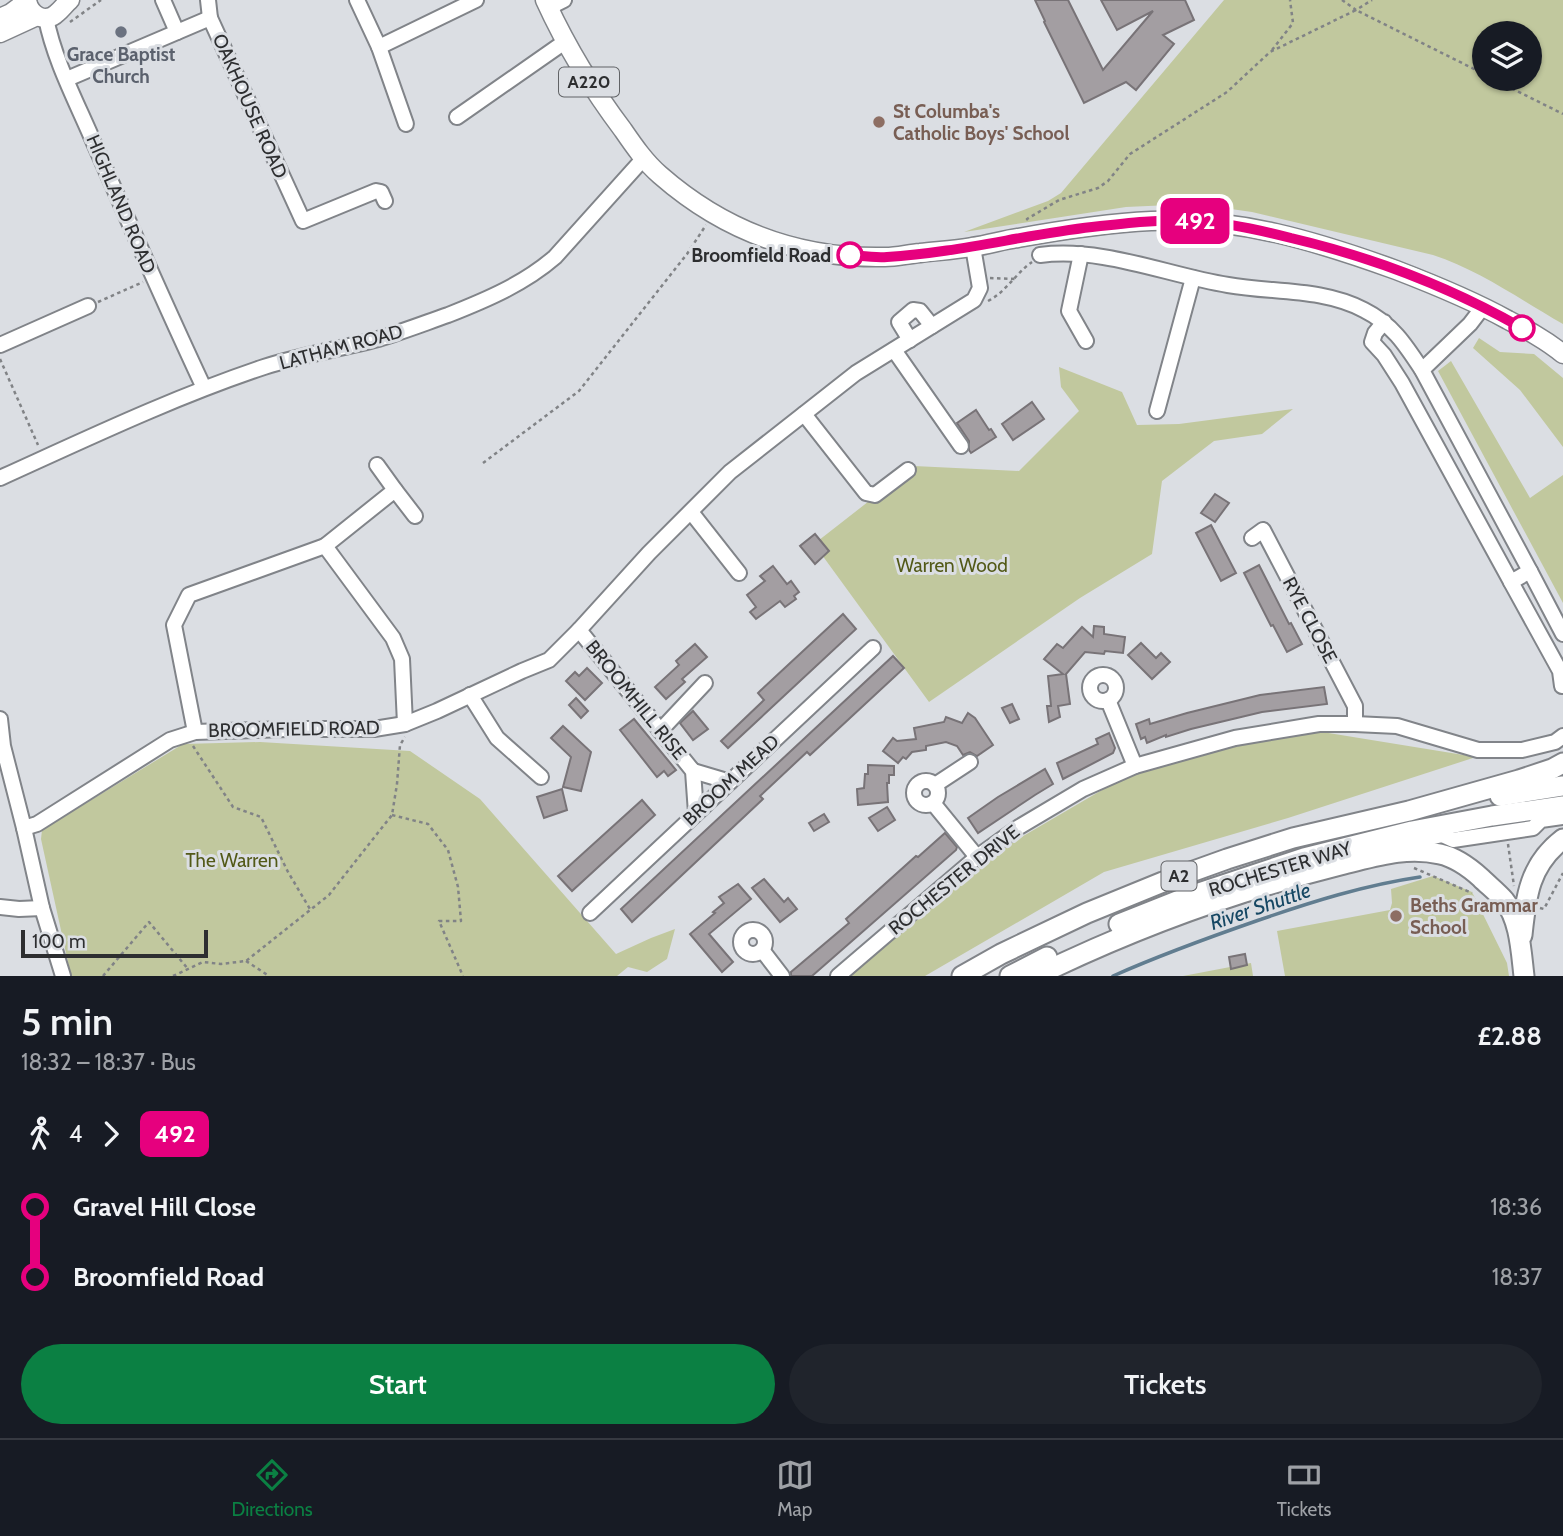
<!DOCTYPE html>
<meta charset="utf-8">
<style>
body{margin:0;font-family:Cabin,sans-serif;background:#20242c;color:#f1f3f6;height:100vh;display:flex;flex-direction:column;font-size:26px;white-space:nowrap}
*{box-sizing:border-box;margin:0}
p{font-size:23px;color:#9ea1a6}
.icon{flex:none;width:38px;height:38px;fill:none;stroke:currentColor;stroke-width:2;stroke-linecap:round;stroke-linejoin:round}
.map{position:relative;height:976px;overflow:hidden}
.side{display:flex;flex-direction:column;background:#171b24;flex:1}
.side>*{flex:none}
.badge{padding:0 14px;border-radius:10px;font-size:24px;line-height:46px}
.buttons{position:absolute;left:1472px;top:21px;display:grid;gap:14px}
.buttons a{display:grid;place-items:center;width:70px;height:70px;border-radius:50%;background:#171b24;box-shadow:0 2px 5px #0004;font-size:35px}
.scale{position:absolute;left:21px;bottom:18px;width:187px;box-sizing:border-box;padding-left:7px;border:4px solid #2d2e30;border-top:0;font-size:19px;line-height:24px;white-space:nowrap;color:#2d2e30;-webkit-text-stroke:5px #dbdee3;paint-order:stroke}
.map>.badge{position:absolute;translate:-50% -50%;box-shadow:0 0 0 4px #fff}
.legs{display:flex;align-items:center;gap:10px;height:77px;padding:0 21px;font-size:23px}
.legs p{margin-inline-start:auto}
.overview{display:flex;align-items:center;justify-content:space-between;height:119px;padding:0 21px}
h1{font-size:38px;font-weight:600;line-height:52px}
.action{display:flex;gap:14px;margin-top:auto;padding:14px 21px}
.action a{flex:1;height:80px;border-radius:42px;background:#0b8043;color:#fff;font-size:28px;font-weight:600;line-height:80px;text-align:center}
.action a+a{background:#20242c;color:#f1f3f6}
ul{padding:0 21px;list-style:none}
li{display:flex;align-items:center;gap:24px;height:70px;font-size:26px}
li i{display:grid;place-items:center;width:10px;height:100%;margin:0 9px;background:currentColor}
li i::after{content:'';width:18px;height:18px;margin:-9px;border:5px solid;border-radius:50%;background:#171b24}
li p{margin-inline-start:auto}
li:first-child i{background:linear-gradient(#0000 50%,currentColor 0)}
li:last-child i{background:linear-gradient(currentColor 50%,#0000 0)}
.tab-bar{display:flex;justify-content:space-around;align-items:center;height:98px;border-top:2px solid #363941;background:#171b24;font-size:19px;color:#9ea1a6}
.tab-bar a{display:grid;justify-items:center;gap:4px}
.tab-bar .current{color:#0b8043}
.map>svg:first-child{display:block}
.green{fill:#c1c89e;fill-rule:evenodd}
.lines{fill:none;stroke-linecap:round;stroke-linejoin:round}
.stream{stroke:#617d90;stroke-width:3.5}
.building{fill:#a39ea2;stroke:#787377;stroke-width:2}
.minor-casing{stroke:#818489;stroke-width:18}
.major-casing{stroke:#818489;stroke-width:21}
.highway-casing{stroke:#818489;stroke-width:23}
.path{stroke:#818386;stroke-width:2.5;stroke-dasharray:3.5 3.5;stroke-linecap:butt}
.minor{stroke:#fff;stroke-width:14}
.major{stroke:#fff;stroke-width:18}
.highway{stroke:#fff;stroke-width:19}
.line-1-casing{stroke:#fff;stroke-width:16}
.line-1{stroke:#e6007e;stroke-width:10}
.worship-dot{fill:#6b7280;stroke:#dbdee3;stroke-width:2.5}
.education-dot{fill:#8d6e63;stroke:#dbdee3;stroke-width:2.5}
.stop-1-dot{fill:#fff;stroke:#e6007e;stroke-width:3.5}
.labels{text-anchor:middle;dominant-baseline:central;stroke-width:6;stroke-linejoin:round;paint-order:stroke}
.shield{fill:#dbdee3;stroke:#616366;stroke-width:2}
.shield-label{font-size:18px;font-weight:bold;fill:#2d2e30}
.worship-label{font-size:19px;font-weight:bold;fill:#5b616d;stroke:#dbdee3}
.street-label{font-size:19px;fill:#2d2e30;stroke:#dbdee3}
.education-label{font-size:19px;font-weight:bold;fill:#785e54;stroke:#dbdee3;text-anchor:start}
.stop-label{font-size:19px;font-weight:bold;fill:#2d2e30;stroke:#dbdee3;text-anchor:end}
.park-label{font-size:19px;fill:#525917;stroke:#dbdee3}
.water-label{font-size:21px;font-style:italic;fill:#154763;stroke:#dbdee3}
</style>
<div class="map">
<svg width="1563" height="976" viewBox="0 0 1563 976">
<rect width="100%" height="100%" fill="#dbdee3"/>
<g class="green">
<path d="M 1224,0 L 1563,0 L 1563,324 C 1521,300 1479,270 1433,255 L 1252,212 L 1210,206 L 1170,205 L 1126,207 L 964,232 L 1048,201 L 1061,193 ZM 1484,33 L 1530,33 L 1530,79 L 1484,79 Z"/>
<polygon points="1479,338 1500,352 1534,354 1563,378 1563,447 1520,390 1473,348"/>
<polygon points="1451,361 1530,498 1563,475 1563,603 1438,371"/>
<polygon points="1059,367 1122,392 1137,425 1179,424 1293,409 1262,434 1214,441 1162,481 1152,554 1080,598 929,702 814,544 914,466 1019,471 1079,411 1061,387"/>
<polygon points="1310,730 1476,757 1288,818 1104,872 925,976 843,976 979,862 1138,769"/>
<polygon points="260,742 410,751 480,799 616,954 651,938 675,929 667,959 647,972 628,967 617,976 71,976 41,839 42,830 183,744"/>
<polygon points="1433,876 1472,892 1507,963 1509,976 1285,976 1277,931 1390,910 1392,903 1391,889"/>
<polygon points="1251,963 1253,976 1183,976"/>
</g>
<g class="lines">
<path class="stream" d="M 1113,976 C 1160,955 1210,937 1259,920 C 1311,902 1365,885 1420,877"/>
</g>
<g class="building">
<polygon points="1035,0 1068,0 1103,70 1153,11 1117,30 1101,0 1185,0 1194,20 1163,35 1174,44 1136,90 1126,82 1084,103 1044,22 1045,21"/>
<polygon points="1032,402 1044,419 1013,440 1002,424"/>
<polygon points="976,410 989,430 991,429 996,437 971,453 969,450 969,441 957,423"/>
<polygon points="1215,494 1229,503 1215,522 1201,513"/>
<polygon points="1211,525 1236,573 1221,581 1196,533"/>
<polygon points="815,534 829,551 815,564 800,546"/>
<polygon points="1259,565 1289,624 1291,623 1302,644 1287,652 1273,625 1271,626 1244,573"/>
<polygon points="773,566 787,584 791,581 799,592 794,596 796,599 785,607 780,601 756,619 750,612 756,607 747,595 765,581 760,576"/>
<polygon points="843,614 856,629 728,748 721,741 764,700 758,693 760,691"/>
<polygon points="1094,626 1104,627 1104,634 1125,637 1123,653 1105,651 1104,654 1085,652 1066,674 1070,704 1058,706 1060,717 1049,722 1047,706 1051,706 1048,676 1063,674 1044,659 1057,644 1063,648 1082,627 1093,637"/>
<polygon points="1141,643 1156,658 1161,653 1170,662 1152,679 1128,655"/>
<polygon points="695,644 707,657 682,679 685,682 666,699 655,687 679,665 676,661"/>
<polygon points="893,656 904,668 810,755 807,752 760,796 763,799 632,922 621,909"/>
<polygon points="587,668 602,683 585,700 566,681 575,672 579,676"/>
<polygon points="1324,687 1327,704 1262,712 1191,729 1166,737 1166,735 1147,743 1145,737 1141,739 1136,724 1149,719 1150,724 1187,713 1260,695"/>
<polygon points="576,698 588,711 581,718 569,705"/>
<polygon points="1012,704 1019,719 1010,723 1002,708"/>
<polygon points="693,711 708,729 693,740 680,723"/>
<polygon points="968,713 975,718 993,745 977,756 970,752 963,755 957,746 946,742 926,746 926,750 912,752 906,759 903,757 898,763 883,751 893,738 897,741 916,739 914,728 944,722 946,717 962,723"/>
<polygon points="634,719 676,770 668,776 664,771 657,777 620,730"/>
<polygon points="563,726 591,752 581,791 563,787 571,757 551,738"/>
<polygon points="1109,733 1115,748 1113,753 1063,779 1057,763 1098,744 1096,739"/>
<polygon points="868,765 894,766 894,775 889,775 889,783 887,783 888,802 858,805 857,789 864,788 865,774 868,774"/>
<polygon points="1045,769 1053,784 1035,795 978,833 968,818 998,797"/>
<polygon points="562,789 567,810 544,818 537,797"/>
<polygon points="642,800 655,815 572,891 558,876"/>
<polygon points="887,807 895,820 878,831 869,818"/>
<polygon points="824,814 829,822 814,831 809,823"/>
<polygon points="945,833 957,847 956,850 812,976 791,976 791,972 849,923 846,919 916,856 918,857"/>
<polygon points="764,879 784,902 788,898 797,909 780,922 752,888"/>
<polygon points="738,884 751,899 709,934 733,962 722,972 690,934 715,913 713,912 724,903 719,897"/>
<polygon points="1245,954 1247,965 1231,969 1229,957"/>
</g>
<g class="lines">
<g class="minor-casing">
<g id="minor">
<polyline points="163,0 177,32"/>
<polyline points="208,0 210,18"/>
<polyline points="357,0 379,47 476,0"/>
<polyline points="548,8 564,0"/>
<path d="M 46,18 C 54,60 77,103 94,143 C 130,225 166,307 204,388"/>
<polyline points="379,47 406,124"/>
<polyline points="67,79 210,18 303,221 376,191 381,192 385,201"/>
<polyline points="457,117 566,41"/>
<polyline points="1081,254 1069,311 1086,341"/>
<path d="M 1040,255 C 1104,247 1166,275 1228,285 C 1273,293 1322,288 1364,310 C 1392,324 1405,344 1422,370 L 1530,571 L 1511,582 L 1402,383 L 1384,355 L 1372,342 L 1375,333 L 1384,322"/>
<polyline points="910,340 899,322 913,310 920,311 932,326"/>
<polyline points="0,345 88,306"/>
<polyline points="894,350 961,446"/>
<polyline points="1422,370 1470,324 1483,307"/>
<polyline points="1157,411 1193,278"/>
<polyline points="804,414 866,493 875,495 908,470"/>
<polyline points="377,465 395,490"/>
<path d="M 0,478 C 86,439 174,397 264,367 C 301,355 340,349 378,339 C 402,332 425,323 448,315 C 486,300 524,284 555,257 L 644,158"/>
<polyline points="691,512 739,573"/>
<polyline points="1252,538 1263,530 1355,706 1355,724"/>
<polyline points="325,546 395,490 415,516"/>
<polyline points="1530,571 1563,634"/>
<polyline points="1511,582 1560,671 1562,686"/>
<polyline points="579,630 693,771 696,813"/>
<circle cx="1103" cy="688" r="13"/>
<polyline points="470,695 497,738 541,777"/>
<polyline points="1108,700 1135,766"/>
<polyline points="0,719 3,746 24,828 42,908 63,976"/>
<polyline points="660,731 705,683"/>
<polyline points="195,732 174,625 189,595 325,546 393,638 402,659 405,724"/>
<polyline points="693,771 730,782"/>
<circle cx="926" cy="793" r="12"/>
<polyline points="935,785 970,762"/>
<polyline points="933,803 977,857"/>
<polyline points="24,828 37,824 170,740 195,732 289,729 374,729 405,724 437,711 522,671 549,660 579,630 649,553 730,472 856,373 974,300 980,288 973,247"/>
<polyline points="1396,846 1442,835 1453,840 1533,828 1541,820 1563,817"/>
<polyline points="0,907 19,909 42,908"/>
<polyline points="590,913 873,648"/>
<circle cx="753" cy="942" r="12"/>
<polyline points="762,950 782,976"/>
<polyline points="838,976 977,857 1019,827 1083,789 1135,766 1235,738 1319,724 1355,724 1397,726 1478,750 1522,750 1555,742 1563,736"/>
</g>
</g>
<g class="major-casing">
<g id="major">
<path d="M 27,0 C 29,14 45,25 57,13 C 62,9 65,4 70,0"/>
<path d="M 545,0 C 566,46 592,89 623,130 C 634,146 645,162 660,175 C 724,231 800,259 885,257 C 897,257 908,254 920,253 C 937,251 955,250 972,247 C 988,245 1003,240 1018,238 C 1062,230 1107,223 1151,221 C 1235,216 1319,242 1396,270 C 1435,285 1472,300 1508,320 C 1527,330 1546,340 1563,354"/>
<polyline points="0,18 11,13 27,1"/>
<polyline points="0,33 37,16"/>
</g>
</g>
<g class="highway-casing">
<g id="highway">
<polyline points="1500,796 1563,786"/>
<polyline points="1119,924 1187,897 1304,858 1412,831 1492,816 1563,806"/>
<path d="M 1522,935 C 1526,897 1529,865 1563,839"/>
<polyline points="962,976 1001,954 1087,913 1163,882 1227,859 1293,838 1409,811 1519,780 1552,769 1563,763"/>
<polyline points="1010,976 1047,957"/>
<path d="M 1036,976 C 1132,929 1236,891 1340,865 C 1374,857 1405,846 1440,854 C 1454,857 1470,868 1481,878 C 1488,885 1497,892 1504,900 C 1520,920 1521,951 1524,976"/>
</g>
</g>
<g class="path">
<polyline points="1342,0 1356,10 1372,0"/>
<polyline points="70,22 101,0"/>
<polyline points="1272,50 1293,23 1290,0"/>
<polyline points="1493,79 1563,114"/>
<polyline points="1028,220 1027,219 1059,200 1098,188 1108,181 1130,154 1227,92 1270,52 1356,10 1484,74"/>
<polyline points="990,278 1015,279"/>
<path d="M 988,301 C 1006,292 1015,274 1032,262"/>
<polyline points="98,302 143,282"/>
<polyline points="0,359 38,445"/>
<polyline points="483,463 579,391 687,254 706,225"/>
<polyline points="193,746 233,807 261,817 288,872 310,909"/>
<polyline points="392,815 428,824 448,850 458,887 461,921 439,921 463,976"/>
<polyline points="1508,844 1514,886"/>
<polyline points="1414,868 1472,893"/>
<polyline points="1540,908 1544,909 1563,873"/>
<polyline points="246,961 269,976"/>
<polyline points="103,976 149,922 188,969"/>
<polyline points="173,976 203,962 221,964 246,961 329,895 392,815 397,784 400,745 405,737"/>
</g>
<use href="#minor" class="minor"/>
<use href="#major" class="major"/>
<use href="#highway" class="highway"/>
</g>
<g class="lines">
<g class="line-1-casing">
<path id="line-1" d="M 850,255 C 862,256 875,258 887,257 C 956,253 1023,235 1092,227 C 1127,223 1162,219 1197,221 C 1229,223 1260,230 1291,238 C 1372,257 1450,287 1522,328"/>
</g>
<use href="#line-1" class="line-1"/>
</g>
<circle class="worship-dot" cx="121" cy="32" r="7"/>
<g class="education-dot">
<circle cx="879" cy="122" r="7"/>
<circle cx="1396" cy="916" r="7"/>
</g>
<g class="stop-1-dot">
<circle cx="850" cy="255" r="12"/>
<circle cx="1522" cy="328" r="12"/>
</g>
<g class="labels">
<g class="shield">
<rect x="559" y="67.5" width="60" height="29" rx="5"/>
<rect x="1161.5" y="861.5" width="35" height="29" rx="5"/>
</g>
<g class="shield-label">
<text x="589" y="82">A220</text>
<text x="1179" y="876">A2</text>
</g>
<g class="worship-label">
<text x="121" y="54">Grace Baptist<tspan x="121" dy="22">Church</tspan></text>
</g>
<g class="street-label">
<text transform="translate(250 106) rotate(66)">OAKHOUSE ROAD</text>
<text transform="translate(121 204) rotate(67)">HIGHLAND ROAD</text>
<text transform="translate(341 347) rotate(-15)">LATHAM ROAD</text>
<text transform="translate(1310 620) rotate(62)">RYE CLOSE</text>
<text transform="translate(636 700) rotate(51)">BROOMHILL RISE</text>
<text transform="translate(294 729) rotate(-1)">BROOMFIELD ROAD</text>
<text transform="translate(731 780) rotate(-43)">BROOM MEAD</text>
<text transform="translate(1280 869) rotate(-17)">ROCHESTER WAY</text>
<text transform="translate(954 880) rotate(-39)">ROCHESTER DRIVE</text>
</g>
<g class="education-label">
<text x="893" y="111">St Columba's<tspan x="893" dy="22">Catholic Boys' School</tspan></text>
<text x="1410" y="905">Beths Grammar<tspan x="1410" dy="22">School</tspan></text>
</g>
<g class="stop-label">
<text x="831" y="255">Broomfield Road</text>
</g>
<g class="park-label">
<text x="952" y="565">Warren Wood</text>
<text x="232" y="860">The Warren</text>
</g>
<g class="water-label">
<text transform="translate(1260 906) rotate(-19)">River Shuttle</text>
</g>
</g>
</svg>
<div class="buttons">
<a><svg class="icon" aria-label="layers" viewBox="0 0 24 24"><path d="M12 4l9 5-9 5-9-5zM3 14l9 5 9-5"/></svg></a>
</div>
<div class="scale">100 m</div>
<b class="badge" style="left:1195px;top:221px;background:#e6007e;color:#fff">492</b>
</div>
<section class="side">
<div class="overview"><div><h1>5 min</h1><p>18:32 – 18:37 · Bus</p></div><b>£2.88</b></div>
<div class="legs"><svg class="icon" aria-label="walk" viewBox="0 0 24 24"><circle cx="13" cy="4" r="2"/><path d="M13 8l-2 6 4 7M11 14l-3 7M7 12l3-4h3l4 4"/></svg>4<svg class="icon" aria-label="forward" viewBox="0 0 24 24"><path d="M9 5l7 7-7 7"/></svg><b class="badge" style="background:#e6007e;color:#fff">492</b></div>
<ul>
<li><i style="color:#e6007e"></i><b>Gravel Hill Close</b><p>18:36</p></li>
<li><i style="color:#e6007e"></i><b>Broomfield Road</b><p>18:37</p></li>
</ul>
<div class="action"><a>Start</a><a>Tickets</a></div>
</section>
<nav class="tab-bar">
<a class="current"><svg class="icon" aria-label="directions" viewBox="0 0 24 24"><path d="M12 3l9 9-9 9-9-9zM9 14v-3h6M13 9l2 2-2 2"/></svg>Directions</a>
<a><svg class="icon" aria-label="map" viewBox="0 0 24 24"><path d="M3 6l6-2 6 2 6-2v14l-6 2-6-2-6 2zM9 4v14M15 6v14"/></svg>Map</a>
<a><svg class="icon" aria-label="tickets" viewBox="0 0 24 24"><path d="M3 7h18v10H3zM15 7v10"/></svg>Tickets</a>
</nav>
